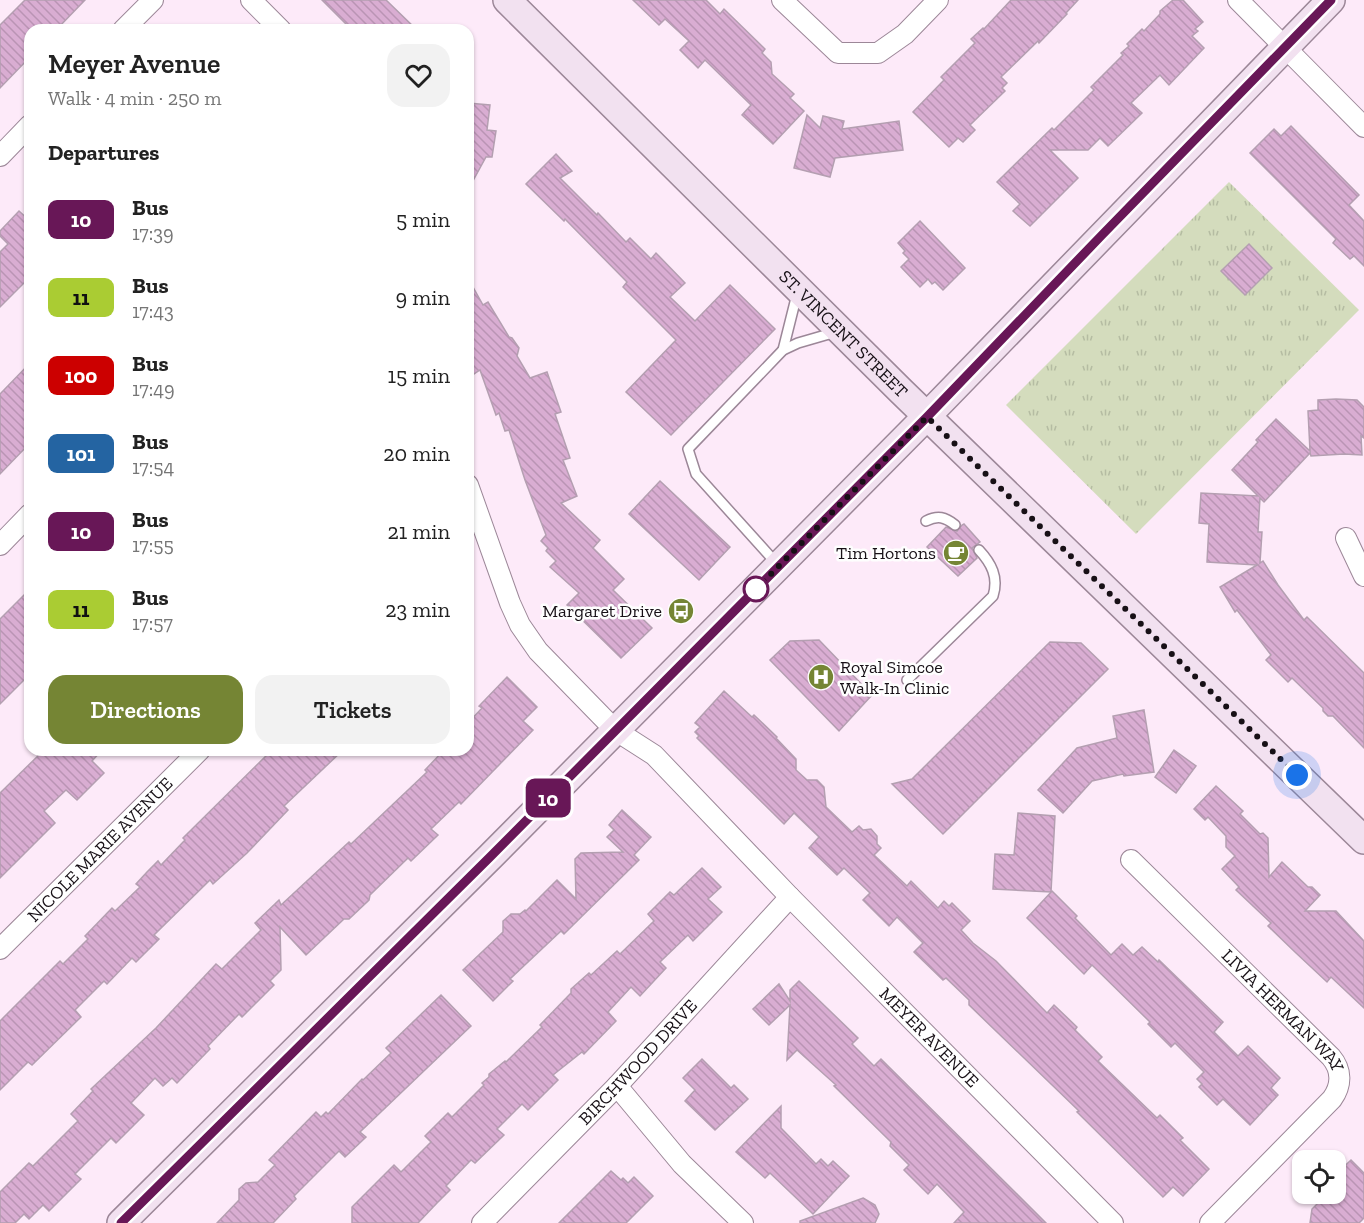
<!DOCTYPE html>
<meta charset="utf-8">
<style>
body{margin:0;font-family:"Zilla Slab",serif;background:#f2f2f2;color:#222;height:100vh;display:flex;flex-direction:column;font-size:22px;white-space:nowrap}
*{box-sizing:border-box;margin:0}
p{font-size:20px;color:#767676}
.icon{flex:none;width:33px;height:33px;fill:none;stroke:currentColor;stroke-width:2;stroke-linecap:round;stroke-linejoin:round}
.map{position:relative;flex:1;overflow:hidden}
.drawer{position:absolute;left:24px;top:24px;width:450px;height:732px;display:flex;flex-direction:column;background:#fff;border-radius:18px;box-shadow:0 2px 4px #0004}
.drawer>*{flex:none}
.badge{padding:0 12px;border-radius:9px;font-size:21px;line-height:39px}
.tools{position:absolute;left:1292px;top:1150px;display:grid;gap:12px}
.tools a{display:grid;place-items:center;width:54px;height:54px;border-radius:12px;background:#fff;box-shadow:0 2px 4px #0004;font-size:30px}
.you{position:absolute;width:30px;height:30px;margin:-15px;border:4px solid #fff;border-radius:50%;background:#1a73e8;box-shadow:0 0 0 9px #1a73e833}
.map>.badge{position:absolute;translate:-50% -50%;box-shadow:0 0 0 3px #fff}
h2{padding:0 24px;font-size:22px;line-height:54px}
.round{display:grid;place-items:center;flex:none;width:63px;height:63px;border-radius:18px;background:#f2f2f2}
.overview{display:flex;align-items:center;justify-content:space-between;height:102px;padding:0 24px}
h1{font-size:28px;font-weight:600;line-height:45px}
.button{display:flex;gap:12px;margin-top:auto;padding:12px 24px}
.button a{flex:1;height:69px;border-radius:18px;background:#758534;color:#fff;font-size:24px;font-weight:600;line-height:69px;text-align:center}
.button a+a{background:#f2f2f2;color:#222}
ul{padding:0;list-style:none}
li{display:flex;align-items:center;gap:18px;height:78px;padding:0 24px}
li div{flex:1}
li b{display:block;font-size:22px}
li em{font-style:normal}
li .badge{min-width:66px;font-weight:700;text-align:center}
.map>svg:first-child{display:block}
.grass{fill:url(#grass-tufts)}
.building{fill:url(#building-back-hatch);stroke:#b49fb1;stroke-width:1.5}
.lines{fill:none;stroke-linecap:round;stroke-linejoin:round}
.lane-casing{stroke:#9c8798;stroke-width:12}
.street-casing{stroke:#9c8798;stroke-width:22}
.secondary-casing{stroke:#9c8798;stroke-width:30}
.lane{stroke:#fff;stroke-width:9}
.street{stroke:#fff;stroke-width:20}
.secondary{stroke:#f2e1f0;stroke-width:27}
.line-casing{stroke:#fff;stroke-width:14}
.line{stroke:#681757;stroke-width:9}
.walk{stroke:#171016;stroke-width:6;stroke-dasharray:0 10.8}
.stop-dot{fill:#fff;stroke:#681757;stroke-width:3}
.labels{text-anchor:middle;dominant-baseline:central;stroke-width:5;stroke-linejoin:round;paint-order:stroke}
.street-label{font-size:18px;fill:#171016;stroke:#fefefe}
.poi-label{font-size:18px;fill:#171016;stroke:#fefefe;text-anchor:end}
</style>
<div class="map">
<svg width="1364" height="1223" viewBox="0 0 1364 1223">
<defs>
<pattern id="grass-tufts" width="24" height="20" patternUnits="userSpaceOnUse" patternTransform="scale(1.5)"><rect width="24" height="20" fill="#d4dcbd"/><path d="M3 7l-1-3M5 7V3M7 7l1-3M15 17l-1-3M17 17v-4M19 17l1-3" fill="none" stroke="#b5bca2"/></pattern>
<pattern id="building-back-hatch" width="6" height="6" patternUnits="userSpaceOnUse" patternTransform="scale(1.5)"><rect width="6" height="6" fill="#d9add2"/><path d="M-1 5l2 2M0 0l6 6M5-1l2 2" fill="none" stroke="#ba94b4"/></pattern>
</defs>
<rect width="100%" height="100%" fill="#fdeaf9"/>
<polygon class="grass" points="1229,182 1359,310 1136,534 1006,405"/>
<g class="building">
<polygon points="25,0 85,0 56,30 30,30 30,57 0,88 0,25"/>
<polygon points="322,0 386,0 417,30 352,30"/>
<polygon points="633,0 706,0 720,14 724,9 765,49 762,53 771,62 772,74 794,94 790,98 804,111 773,144 742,115 751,105 705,60 698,68 680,50 689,41 665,19 659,25"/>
<polygon points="1011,0 1078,0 1066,13 1067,14 1039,43 1038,41 1001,77 1007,83 1002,88 1005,91 970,125 975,130 963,142 958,138 949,147 913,112 944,80 941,77 975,43 971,39 983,28 984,29"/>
<polygon points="1173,0 1183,0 1203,22 1195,29 1198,31 1192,36 1204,48 1169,85 1160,75 1131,103 1142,113 1108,146 1100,138 1088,150 1050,150 1078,178 1030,226 1013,211 1020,204 997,182 1052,128 1054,130 1094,90 1091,87 1123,55 1121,53 1129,46 1127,44 1142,29 1144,31 1160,14 1160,11"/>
<polygon points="468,103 490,105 487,130 496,131 492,157 486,157 468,190"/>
<polygon points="807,115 820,128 823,116 844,121 842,129 899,121 903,150 835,158 830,177 794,168"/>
<polygon points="1291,126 1359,195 1349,205 1364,221 1364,266 1354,256 1350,259 1333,243 1336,239 1250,153 1274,129 1281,136"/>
<polygon points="556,154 572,171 560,178 597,215 598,213 626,242 630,238 651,259 656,253 685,283 670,297 695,321 730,285 775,329 671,435 626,392 676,340 623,287 627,282 565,219 564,221 526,184"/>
<polygon points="19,211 30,221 30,277 0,307 0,252 8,244 0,236 0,231"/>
<polygon points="920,221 965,268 943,290 935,282 932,284 928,279 920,287 901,267 909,259 903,253 905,251 898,243"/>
<polygon points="1249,244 1272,268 1245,295 1221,271"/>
<polygon points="468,278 483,305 488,302 509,337 512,338 519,348 517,356 530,378 547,372 561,412 555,414 570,458 563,460 577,496 561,503 600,540 593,548 624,579 613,590 652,628 621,658 567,605 579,593 550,567 556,561 546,551 548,548 541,541 546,535 525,480 509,430 505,431 499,413 496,415 480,370 468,378"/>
<polygon points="30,363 30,443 0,474 0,394"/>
<polygon points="1336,399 1357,400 1364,407 1364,438 1361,436 1362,455 1344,454 1311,456 1310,453 1264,502 1260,498 1258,532 1262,532 1260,563 1263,561 1278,585 1304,620 1307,617 1364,673 1364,748 1333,716 1328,716 1323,711 1323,708 1292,678 1288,682 1266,660 1271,655 1237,610 1235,612 1220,587 1257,565 1207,562 1209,524 1199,523 1201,493 1258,496 1232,470 1258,442 1256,440 1276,419 1310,451 1308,411 1318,410 1318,400"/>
<polygon points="660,481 730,547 699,580 629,514"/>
<polygon points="964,524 980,542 972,548 977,558 958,576 927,547 946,527 957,531 962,525"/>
<polygon points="30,589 30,674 0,704 0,619"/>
<polygon points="819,640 872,695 839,731 770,660 790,641"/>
<polygon points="1050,642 1081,643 1108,669 943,834 892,784 912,779"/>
<polygon points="507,677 537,707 523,721 533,730 461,804 459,802 431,829 438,835 411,861 408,858 370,895 369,900 349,919 344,919 306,955 280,927 281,970 270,981 274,985 242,1017 239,1014 208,1046 210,1049 177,1083 172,1078 163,1086 155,1078 131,1103 144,1115 116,1143 111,1138 75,1174 81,1179 49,1211 43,1205 29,1219 24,1214 15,1223 0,1223 0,1192 29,1163 33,1166 78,1121 71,1114 93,1091 91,1089 156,1028 216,964 222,969 261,930 255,923 279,900 281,905 349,842 351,844 427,772 425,770 444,750 468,750 468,723 482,708 479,706"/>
<polygon points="724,691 752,717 754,715 777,737 776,738 796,759 796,770 807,780 817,780 824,787 826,807 852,832 859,826 863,830 871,829 877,836 877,844 881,848 874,855 907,886 911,881 938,908 944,901 949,906 952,903 970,921 961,930 973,943 996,961 1047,1013 1054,1005 1077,1027 1075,1030 1102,1057 1098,1061 1157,1118 1160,1115 1183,1138 1180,1140 1209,1169 1183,1196 1173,1187 1163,1197 1077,1112 1079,1111 969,1005 969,1000 946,978 943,980 914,952 923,943 897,917 889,926 863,900 870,893 844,868 837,875 809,848 819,837 794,813 784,824 697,738 699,736 695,732 700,727 695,723"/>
<polygon points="1144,710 1154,772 1124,776 1123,774 1092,781 1063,813 1038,790 1077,748 1117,738 1113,716"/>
<polygon points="44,750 102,750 92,761 104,773 77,800 66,790 44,811 55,823 0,878 0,793"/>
<polygon points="272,750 343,750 284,806 288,810 247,853 213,884 210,880 154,935 159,939 136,962 132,958 107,984 104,981 75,1010 81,1017 32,1065 28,1062 0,1090 0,1021 60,961 63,964 88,939 85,936 112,908 115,911 140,887 136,884 147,872 158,861 161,865 185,840 183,838"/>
<polygon points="1174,750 1196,766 1176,793 1155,777"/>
<polygon points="1216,786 1243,811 1240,814 1260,834 1263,833 1268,838 1269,877 1282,862 1308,887 1312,887 1320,895 1305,911 1336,911 1364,941 1364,1008 1331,977 1327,982 1296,953 1268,926 1271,923 1236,890 1239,887 1222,869 1235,856 1226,847 1226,836 1208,817 1205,820 1194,809"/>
<polygon points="622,810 651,837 634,855 639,860 564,934 561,931 510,979 513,981 493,1001 463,970 503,932 503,921 511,914 520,914 525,910 526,911 557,880 576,899 575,859 581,853 623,852 607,837 614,830 609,825"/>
<polygon points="1018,813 1055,816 1051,892 993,889 995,854 1014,855"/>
<polygon points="702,868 721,887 708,899 722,912 693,941 688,935 660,962 666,968 640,996 631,987 608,1012 616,1021 584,1054 582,1052 553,1075 558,1080 528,1110 522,1104 497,1129 504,1135 475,1163 471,1160 446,1186 450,1190 437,1203 418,1223 352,1223 352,1207 394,1165 401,1172 431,1142 425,1136 448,1113 452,1117 484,1085 482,1083 489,1077 489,1074 505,1061 506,1062 542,1027 540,1025 571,993 571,989 589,973 591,975 617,951 620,954 654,921 648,914 670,892 674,895"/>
<polygon points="1052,891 1077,916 1075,918 1111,955 1122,944 1133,955 1142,947 1158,962 1159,960 1223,1022 1214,1032 1238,1056 1248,1046 1280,1078 1271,1088 1278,1095 1250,1125 1223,1099 1217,1105 1199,1087 1202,1084 1197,1079 1204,1072 1175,1043 1171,1047 1148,1024 1150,1022 1092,965 1084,974 1027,918"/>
<polygon points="799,981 858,1038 852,1044 874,1066 881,1059 1046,1223 954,1223 964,1212 937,1184 928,1194 904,1170 909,1165 890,1146 891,1142 834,1086 836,1085 797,1050 787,1060 790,1005 769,1025 753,1009 779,984 790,1001 790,990"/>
<polygon points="441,995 471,1026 360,1132 366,1137 345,1157 339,1151 294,1196 296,1199 273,1223 217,1223 239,1200 239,1189 246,1183 258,1182 275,1165 269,1160 316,1112 321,1117 326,1112 328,1114 362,1079 363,1080 391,1053 386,1048"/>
<polygon points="702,1059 731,1088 734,1085 748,1099 715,1130 685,1101 695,1090 683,1078"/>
<polygon points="781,1106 781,1128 816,1164 821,1159 828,1166 833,1161 849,1176 813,1214 770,1173 765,1178 736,1152"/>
<polygon points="1351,1160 1364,1173 1364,1218 1359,1223 1310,1223 1312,1209 1327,1194 1335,1194 1335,1175"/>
<polygon points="611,1171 621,1180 623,1178 628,1183 634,1177 653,1196 626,1223 559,1223"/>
<polygon points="863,1198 875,1205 879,1214 875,1223 800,1223 800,1221"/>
</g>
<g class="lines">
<g class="lane-casing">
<g id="lane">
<polyline points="783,350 797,294"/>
<path d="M 926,521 C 938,515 945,517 955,525"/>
<polyline points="777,564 696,474 688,449 783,350 798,343 836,332"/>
<path d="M 907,680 L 993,596 C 999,577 991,563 979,550"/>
</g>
</g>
<g class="street-casing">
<g id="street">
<polyline points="251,0 281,30"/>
<polyline points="782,0 838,53 878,53 905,34 938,0"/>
<polyline points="1238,0 1364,127"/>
<polyline points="123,30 153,0"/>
<polyline points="0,156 30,125"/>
<path id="s1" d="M 468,485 L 510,603 L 520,625 L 538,651 L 615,730 L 654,755 L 790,897 L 1113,1223"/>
<polyline points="1346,538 1364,576"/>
<polyline points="0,545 30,514"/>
<path id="s2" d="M 1131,860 L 1331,1057 C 1342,1070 1342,1085 1332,1099 L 1210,1223"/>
<path id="s3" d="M 0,949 L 200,750"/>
<polyline points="617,1086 682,1164 743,1223"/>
<path id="s4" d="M 482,1223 L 617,1086 L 790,897"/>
</g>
</g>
<g class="secondary-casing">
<g id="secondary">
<path id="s5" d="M 507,0 L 902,392 L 1364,840"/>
<polyline points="121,1223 490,857 927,416 1331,0"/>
</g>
</g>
<use href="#lane" class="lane"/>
<use href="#street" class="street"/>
<use href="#secondary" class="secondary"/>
</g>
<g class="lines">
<g class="line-casing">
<polyline id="line" points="121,1223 490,857 927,417 1101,236 1331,0"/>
</g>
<use href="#line" class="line"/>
<polyline class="walk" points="756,589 927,417 1297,775"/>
</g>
<defs>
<g id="cafe-disc" transform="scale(1.35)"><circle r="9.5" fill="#758534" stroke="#fefefe"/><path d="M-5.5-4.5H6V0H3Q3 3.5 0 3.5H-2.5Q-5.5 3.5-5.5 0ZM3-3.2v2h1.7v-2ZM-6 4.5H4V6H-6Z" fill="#fff"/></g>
<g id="bus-disc" transform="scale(1.35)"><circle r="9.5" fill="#758534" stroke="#fefefe"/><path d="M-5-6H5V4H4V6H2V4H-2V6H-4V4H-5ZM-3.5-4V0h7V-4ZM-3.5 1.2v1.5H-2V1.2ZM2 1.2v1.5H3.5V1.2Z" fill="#fff"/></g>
<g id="hospital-disc" transform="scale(1.35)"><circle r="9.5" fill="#758534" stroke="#fefefe"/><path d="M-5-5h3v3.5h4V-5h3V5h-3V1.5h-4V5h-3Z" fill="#fff"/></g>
</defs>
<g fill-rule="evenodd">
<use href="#cafe-disc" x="956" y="553"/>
<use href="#bus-disc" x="681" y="611"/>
<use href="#hospital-disc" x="821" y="677"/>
</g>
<circle class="stop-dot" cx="756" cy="589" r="12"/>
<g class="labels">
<g class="street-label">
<text stroke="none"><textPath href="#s5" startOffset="474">ST. VINCENT STREET</textPath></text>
<text stroke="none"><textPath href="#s3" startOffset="141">NICOLE MARIE AVENUE</textPath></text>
<text stroke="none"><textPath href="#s2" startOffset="214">LIVIA HERMAN WAY</textPath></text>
<text stroke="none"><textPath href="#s1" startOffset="732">MEYER AVENUE</textPath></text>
<text stroke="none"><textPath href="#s4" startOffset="224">BIRCHWOOD DRIVE</textPath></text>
</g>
<g class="poi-label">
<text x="936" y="553">Tim Hortons</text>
<text x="662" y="611">Margaret Drive</text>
<text x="840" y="667" text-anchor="start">Royal Simcoe<tspan x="840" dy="21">Walk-In Clinic</tspan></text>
</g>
</g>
</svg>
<div class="tools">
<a><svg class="icon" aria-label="locate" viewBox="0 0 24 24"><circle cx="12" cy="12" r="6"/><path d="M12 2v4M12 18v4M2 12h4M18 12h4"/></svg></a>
</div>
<div class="you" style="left:1297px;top:775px"></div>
<b class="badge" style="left:548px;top:798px;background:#681757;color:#fff">10</b>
<section class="drawer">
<div class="overview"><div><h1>Meyer Avenue</h1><p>Walk · 4 min · 250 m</p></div><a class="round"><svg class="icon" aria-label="heart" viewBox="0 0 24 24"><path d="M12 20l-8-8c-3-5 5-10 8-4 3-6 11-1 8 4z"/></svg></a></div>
<h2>Departures</h2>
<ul>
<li><span class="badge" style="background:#681757;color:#fff">10</span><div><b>Bus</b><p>17:39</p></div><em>5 min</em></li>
<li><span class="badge" style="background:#ac3;color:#111">11</span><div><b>Bus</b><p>17:43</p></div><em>9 min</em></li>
<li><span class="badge" style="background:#c00;color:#fff">100</span><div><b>Bus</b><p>17:49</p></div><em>15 min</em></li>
<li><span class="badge" style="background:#2464a2;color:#fff">101</span><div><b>Bus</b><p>17:54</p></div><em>20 min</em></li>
<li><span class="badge" style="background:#681757;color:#fff">10</span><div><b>Bus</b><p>17:55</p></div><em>21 min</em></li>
<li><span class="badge" style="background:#ac3;color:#111">11</span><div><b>Bus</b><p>17:57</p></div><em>23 min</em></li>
</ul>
<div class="button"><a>Directions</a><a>Tickets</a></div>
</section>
</div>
